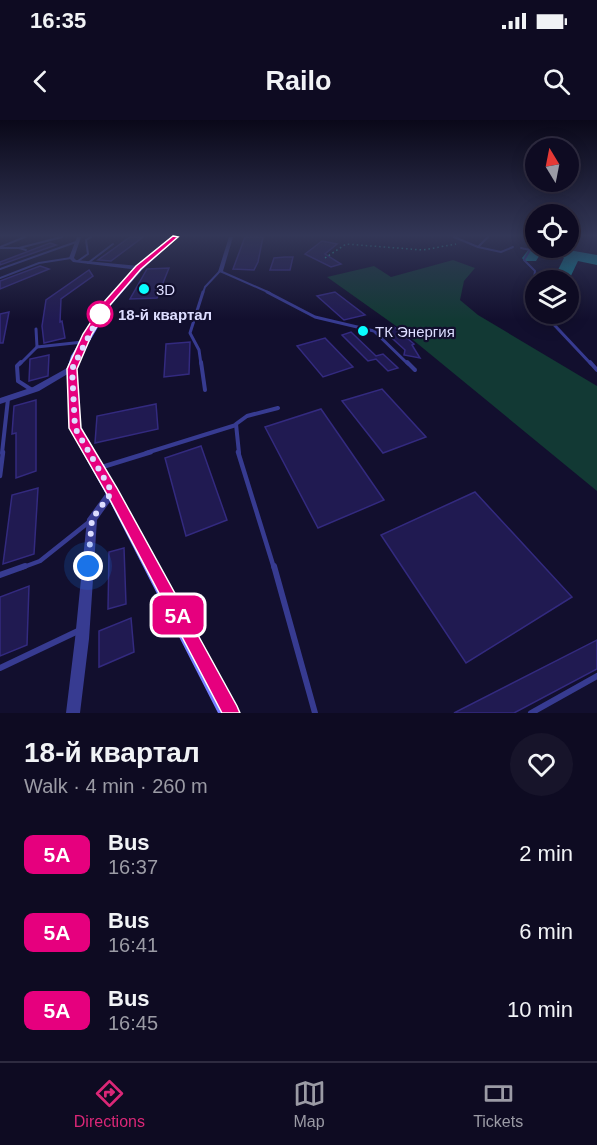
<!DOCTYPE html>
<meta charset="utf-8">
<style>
body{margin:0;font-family:Arial,sans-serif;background:#17142a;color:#f1f3f6;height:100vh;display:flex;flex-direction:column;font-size:22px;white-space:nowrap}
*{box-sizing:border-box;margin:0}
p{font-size:20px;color:#9b9ba5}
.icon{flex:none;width:33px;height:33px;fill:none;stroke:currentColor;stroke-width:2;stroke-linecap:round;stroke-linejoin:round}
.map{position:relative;height:593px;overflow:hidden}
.sheet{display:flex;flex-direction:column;background:#0e0b22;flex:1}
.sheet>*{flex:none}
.badge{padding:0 12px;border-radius:9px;font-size:21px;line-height:39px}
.needle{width:39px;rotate:350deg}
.fabs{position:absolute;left:525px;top:18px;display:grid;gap:12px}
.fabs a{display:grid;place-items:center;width:54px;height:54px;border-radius:50%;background:#0e0b22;box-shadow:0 3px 15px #0003,0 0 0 2px #2e2b40;font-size:30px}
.you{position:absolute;width:30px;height:30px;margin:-15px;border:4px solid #fff;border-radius:50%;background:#1a73e8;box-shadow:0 0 0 9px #1a73e833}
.map>.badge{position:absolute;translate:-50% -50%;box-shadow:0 0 0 3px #fff}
.round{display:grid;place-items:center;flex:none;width:63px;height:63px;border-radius:32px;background:#17142a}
.headline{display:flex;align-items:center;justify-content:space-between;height:102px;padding:0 24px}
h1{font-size:28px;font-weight:600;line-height:45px}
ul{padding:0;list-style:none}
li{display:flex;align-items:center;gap:18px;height:78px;padding:0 24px}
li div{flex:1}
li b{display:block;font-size:22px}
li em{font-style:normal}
li .badge{min-width:66px;font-weight:700;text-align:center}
.status{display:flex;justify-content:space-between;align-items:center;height:42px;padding:0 30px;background:#0e0b22;direction:ltr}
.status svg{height:16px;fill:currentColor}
header{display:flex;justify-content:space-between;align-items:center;height:78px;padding:0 24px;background:#0e0b22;font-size:27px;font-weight:600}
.tabs{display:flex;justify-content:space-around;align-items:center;height:84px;border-top:2px solid #2e2b40;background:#0e0b22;font-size:16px;color:#9b9ba5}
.tabs a{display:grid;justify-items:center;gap:3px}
.tabs .on{color:#db2777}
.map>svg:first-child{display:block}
.green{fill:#123934}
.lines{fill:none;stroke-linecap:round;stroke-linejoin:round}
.taxiway{fill:#0e8696;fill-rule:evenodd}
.building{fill:#201a51;stroke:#332a7f;stroke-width:1.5}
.path{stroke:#26c9b1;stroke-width:1.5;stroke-dasharray:1.5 3;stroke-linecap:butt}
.service-far4{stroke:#373b91;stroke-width:2}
.service-far3{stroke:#373b91;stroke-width:3}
.service-far2{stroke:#373b91;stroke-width:4}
.service-far1{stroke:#373b91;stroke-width:4.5}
.service{stroke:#373b91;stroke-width:6}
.minor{fill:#373b91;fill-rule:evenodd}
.secondary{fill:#747dff;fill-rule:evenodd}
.line{fill:#e6007e;stroke:#fff;stroke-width:1.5}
.walk{stroke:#ddf;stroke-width:6;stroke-dasharray:0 10.8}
.poi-dot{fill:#09fdff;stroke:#120f2e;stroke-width:2}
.stop-dot{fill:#fff;stroke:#e6007e;stroke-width:3}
.labels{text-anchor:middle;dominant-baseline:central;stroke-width:4.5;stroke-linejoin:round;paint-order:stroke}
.far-poi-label{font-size:15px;fill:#ddf;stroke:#120f2e;text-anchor:start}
.far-stop-label{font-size:15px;font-weight:bold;fill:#ddf;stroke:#120f2e;text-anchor:start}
</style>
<div class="status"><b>16:35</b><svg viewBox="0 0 49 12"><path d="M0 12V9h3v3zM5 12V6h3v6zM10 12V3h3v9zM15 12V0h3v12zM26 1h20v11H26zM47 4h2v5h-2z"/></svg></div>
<header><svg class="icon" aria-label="back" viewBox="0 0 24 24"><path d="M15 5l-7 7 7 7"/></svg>Railo<svg class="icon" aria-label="search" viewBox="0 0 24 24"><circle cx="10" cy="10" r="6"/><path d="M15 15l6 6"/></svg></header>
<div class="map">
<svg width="597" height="593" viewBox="0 0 597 593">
<rect width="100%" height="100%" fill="#120f2e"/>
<polygon class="green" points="453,140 475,148 464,161 460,180 478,195 597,266 597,371 396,206 327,157 374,146 391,157"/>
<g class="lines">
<polygon class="taxiway" points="536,124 536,128 557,128 597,135 597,145 578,141 568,162 553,160 564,138 541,133 536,141 524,141 522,138 532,125"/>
</g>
<g class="building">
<polygon points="130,117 143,117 111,141 98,140"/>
<polygon points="245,117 263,117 258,142 254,150 233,149"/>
<polygon points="322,121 337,124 325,134 341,144 331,147 305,134"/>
<polygon points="50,123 56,125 0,145 0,142"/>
<polygon points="285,137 293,137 290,150 270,150 274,138"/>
<polygon points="40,146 49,149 0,169 0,161"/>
<polygon points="169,148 157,178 130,179 147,149"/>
<polygon points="89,150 93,156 61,179 60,202 62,201 65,218 44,223 42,206 46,180"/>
<polygon points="335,172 365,195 344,200 317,176"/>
<polygon points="9,192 3,223 0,223 0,194"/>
<polygon points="393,206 414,224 412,225 420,238 404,235 405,230 382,209"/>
<polygon points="351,212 376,236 383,234 398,248 388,251 376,239 368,241 342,215"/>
<polygon points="325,218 353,247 323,257 297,226"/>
<polygon points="190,222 189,254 164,257 166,224"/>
<polygon points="49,235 48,256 29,261 30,239"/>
<polygon points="382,269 426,317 383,333 342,281"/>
<polygon points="36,280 36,351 16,358 16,313 12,314 14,286"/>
<polygon points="156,284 158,309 95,323 97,296"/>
<polygon points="321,289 384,380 318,408 265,307"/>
<polygon points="201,326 227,400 186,416 165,338"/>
<polygon points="38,368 34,434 3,444 12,375"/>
<polygon points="475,372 572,477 466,543 381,415"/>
<polygon points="124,428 126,484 108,489 109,432"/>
<polygon points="29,466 27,525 0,536 0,477"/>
<polygon points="131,498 134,532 99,547 99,511"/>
<polygon points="597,520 597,549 514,593 454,593"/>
</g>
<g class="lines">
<polyline class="path" points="325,138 346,124 423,130 456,124"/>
<g class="service-far4">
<polyline points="454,117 478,127 488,117"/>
<polyline points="0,127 25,117"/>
<polyline points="478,127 501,132 513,127"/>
<polyline points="0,128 19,128"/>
<polyline points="521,128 535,131"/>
<polyline points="26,130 19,128 62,117"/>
<polyline points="530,130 524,140 535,151 532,173"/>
<polyline points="78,141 88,134 86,120 91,117"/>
<polyline points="88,143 113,124"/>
<polyline points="0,149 76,122"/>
<polyline points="0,158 39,143 71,138"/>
<polyline points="203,173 205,167 220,151 270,173"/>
</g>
<g class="service-far3">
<polyline points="267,172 315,197 374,211 408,244"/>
<polyline points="532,172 536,184"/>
<polyline points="544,194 591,244"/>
<polyline points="36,209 37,227 83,222"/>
<polyline points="20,244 37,227"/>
<polyline points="201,244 199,230 190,213 203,172"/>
</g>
<g class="service-far2">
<polyline points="21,242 17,246 18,261 32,270"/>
<polyline points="201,242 205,270"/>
<polyline points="407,242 415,250"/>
<polyline points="590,242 597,250"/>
<polyline points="2,333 8,279"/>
<polyline points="146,333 236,305"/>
<polyline points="239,333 236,304 247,296 278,288"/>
</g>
<g class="service-far1">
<polyline points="238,332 274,448"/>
<polyline points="99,348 151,332"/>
<polyline points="0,356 3,332"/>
<polyline points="21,448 40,441 89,402"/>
</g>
<g class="service">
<polyline points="274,446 315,593"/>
<polyline points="0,455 25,446"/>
<polyline points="0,548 78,511"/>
<polyline points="531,593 597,556"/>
</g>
<g class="minor">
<polygon points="77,117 81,117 74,138 76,140 139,146 142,148 139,150 73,142 69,138"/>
<polygon points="229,117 233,117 223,151 218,152"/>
<polygon points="69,247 75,247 76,249 39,271 0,284 0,278 33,267"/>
<polygon points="112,368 115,369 117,372 97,400 89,519 80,593 66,593 75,519 87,399 109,369"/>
</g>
<polygon class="secondary" points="171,117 178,117 142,150 111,185 81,236 77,249 81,308 117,368 240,593 218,593 107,376 69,308 67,249 71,236 104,182 136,146"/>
</g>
<linearGradient id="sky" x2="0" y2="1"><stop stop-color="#0a0819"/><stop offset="0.58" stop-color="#333757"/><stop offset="1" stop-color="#333757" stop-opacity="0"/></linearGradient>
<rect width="597" height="200" fill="url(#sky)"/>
<polygon class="line" points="173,116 178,117 141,149 110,185 92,214 77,249 81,308 117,368 237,586 240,593 222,593 108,376 69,308 67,249 83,214 104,182 136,146"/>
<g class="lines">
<polyline class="walk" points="88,446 92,399 112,372 75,308 72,249 100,194"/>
</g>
<g class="poi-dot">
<circle cx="144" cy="169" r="6"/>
<circle cx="363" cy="211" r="6"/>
</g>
<circle class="stop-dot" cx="100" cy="194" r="12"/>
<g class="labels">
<g class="far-poi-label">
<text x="156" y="169">3D</text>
<text x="375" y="211">ТК Энергия</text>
</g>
<g class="far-stop-label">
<text x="118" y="194">18-й квартал</text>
</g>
</g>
</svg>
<div class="fabs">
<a><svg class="needle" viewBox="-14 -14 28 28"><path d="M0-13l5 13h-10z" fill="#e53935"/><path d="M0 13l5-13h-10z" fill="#9b9ba5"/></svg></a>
<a><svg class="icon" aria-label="locate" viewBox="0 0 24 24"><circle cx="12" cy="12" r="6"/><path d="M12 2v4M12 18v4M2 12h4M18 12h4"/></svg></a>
<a><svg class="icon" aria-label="layers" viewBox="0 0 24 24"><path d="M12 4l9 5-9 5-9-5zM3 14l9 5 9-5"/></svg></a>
</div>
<div class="you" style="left:88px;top:446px"></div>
<b class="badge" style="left:178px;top:495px;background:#e6007e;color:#fff">5А</b>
</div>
<section class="sheet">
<div class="headline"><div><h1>18-й квартал</h1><p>Walk · 4 min · 260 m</p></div><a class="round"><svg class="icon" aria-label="heart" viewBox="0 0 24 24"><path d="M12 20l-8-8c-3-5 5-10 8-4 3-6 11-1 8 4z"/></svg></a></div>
<ul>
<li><span class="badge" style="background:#e6007e;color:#fff">5А</span><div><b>Bus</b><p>16:37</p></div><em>2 min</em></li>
<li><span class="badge" style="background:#e6007e;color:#fff">5А</span><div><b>Bus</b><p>16:41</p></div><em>6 min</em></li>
<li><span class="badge" style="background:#e6007e;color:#fff">5А</span><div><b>Bus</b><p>16:45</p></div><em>10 min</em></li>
</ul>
</section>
<nav class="tabs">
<a class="on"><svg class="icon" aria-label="directions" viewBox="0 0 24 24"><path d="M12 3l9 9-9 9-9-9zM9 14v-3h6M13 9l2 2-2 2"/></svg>Directions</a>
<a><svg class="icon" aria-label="map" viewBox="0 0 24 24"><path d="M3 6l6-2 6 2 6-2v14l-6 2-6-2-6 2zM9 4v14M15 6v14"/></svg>Map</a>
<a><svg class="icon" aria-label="tickets" viewBox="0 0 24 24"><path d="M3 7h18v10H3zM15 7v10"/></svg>Tickets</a>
</nav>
